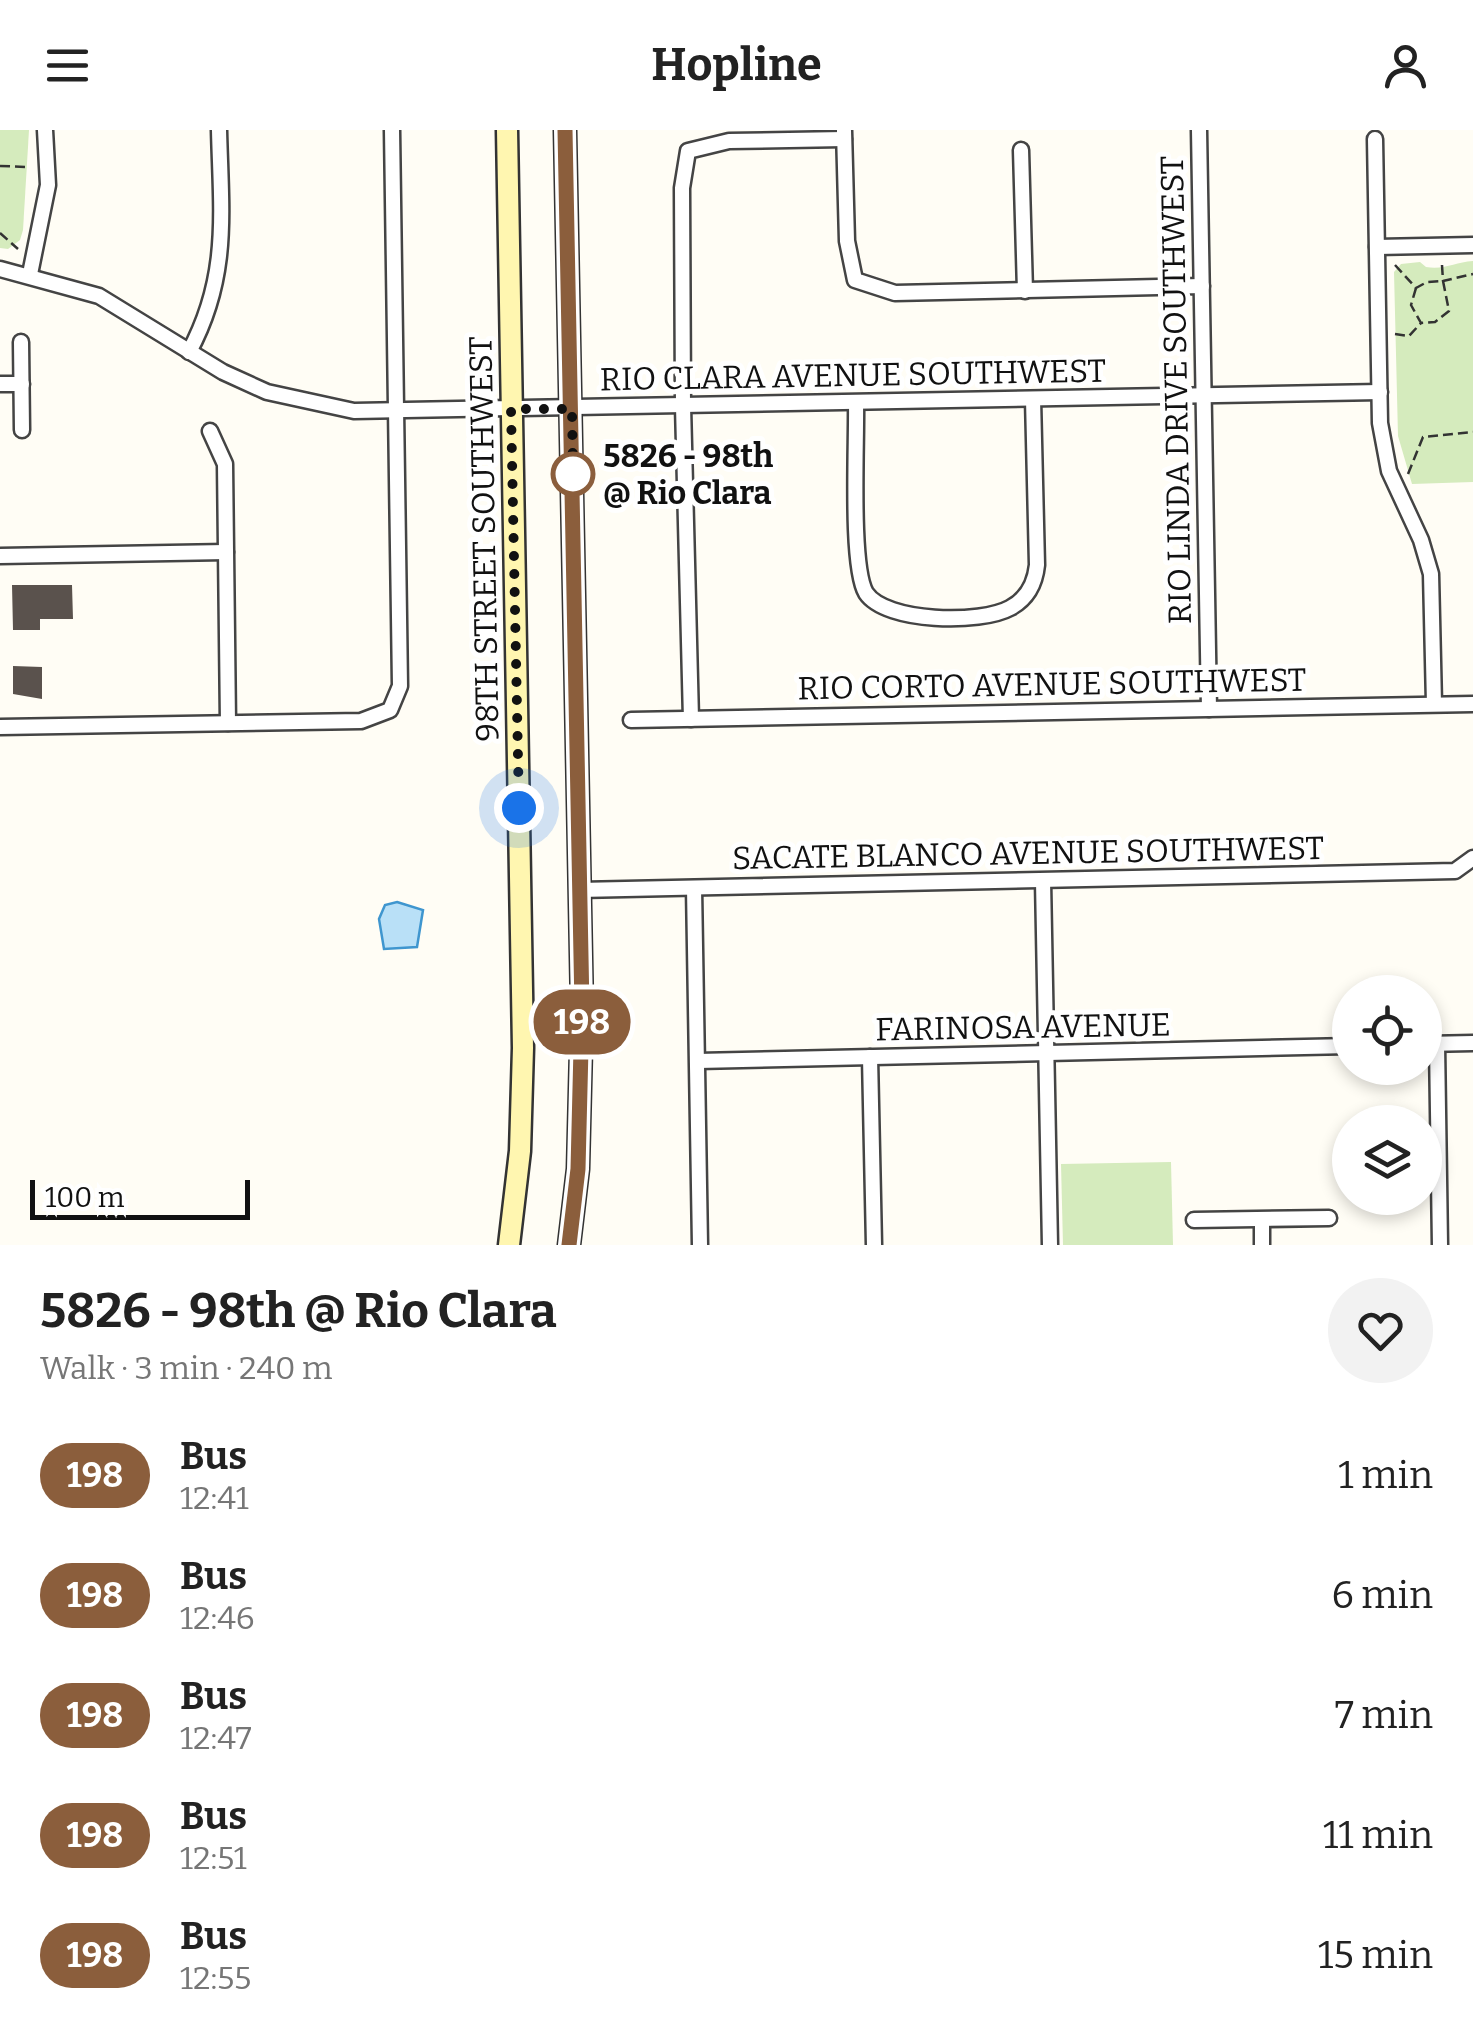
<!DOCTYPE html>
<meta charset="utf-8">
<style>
body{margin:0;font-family:Bitter,serif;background:#f2f2f2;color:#222;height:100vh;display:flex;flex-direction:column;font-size:38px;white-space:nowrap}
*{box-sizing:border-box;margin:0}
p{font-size:32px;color:#767676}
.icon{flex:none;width:55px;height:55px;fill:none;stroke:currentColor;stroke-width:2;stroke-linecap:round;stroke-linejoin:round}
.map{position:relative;height:1115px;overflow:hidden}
.panel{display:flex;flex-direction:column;background:#fff;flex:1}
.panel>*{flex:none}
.badge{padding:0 20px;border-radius:32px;font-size:35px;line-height:65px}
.fabs{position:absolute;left:1332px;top:845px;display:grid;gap:20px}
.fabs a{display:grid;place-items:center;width:110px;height:110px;border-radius:50%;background:#fff;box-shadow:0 5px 15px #0003;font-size:50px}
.scale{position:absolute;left:30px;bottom:25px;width:220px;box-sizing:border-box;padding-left:10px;border:5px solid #111;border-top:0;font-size:28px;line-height:35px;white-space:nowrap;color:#111;-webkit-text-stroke:8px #fff;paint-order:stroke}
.you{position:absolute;width:50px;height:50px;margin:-25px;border:8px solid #fff;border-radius:50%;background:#1a73e8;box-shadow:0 0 0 15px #1a73e833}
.map>.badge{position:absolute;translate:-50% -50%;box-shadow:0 0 0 5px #fff}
.round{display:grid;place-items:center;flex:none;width:105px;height:105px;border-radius:52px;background:#f2f2f2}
.overview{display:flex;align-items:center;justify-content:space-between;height:170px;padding:0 40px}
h1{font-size:48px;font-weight:700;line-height:75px}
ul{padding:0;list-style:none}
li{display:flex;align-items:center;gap:30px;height:120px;padding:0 40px}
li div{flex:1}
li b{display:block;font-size:38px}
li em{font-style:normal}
li .badge{min-width:110px;font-weight:700;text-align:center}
header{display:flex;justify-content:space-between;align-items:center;height:130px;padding:0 40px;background:#fff;font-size:45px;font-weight:700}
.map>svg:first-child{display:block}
.green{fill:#d5ebbd}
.water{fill:#b9e0f7;stroke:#3f96cf;stroke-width:2.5}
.building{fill:#5a524d}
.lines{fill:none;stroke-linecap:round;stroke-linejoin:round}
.minor-casing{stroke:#444;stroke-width:19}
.secondary-casing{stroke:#333;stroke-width:25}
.path{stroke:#333;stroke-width:2.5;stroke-dasharray:10 5;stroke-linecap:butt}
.minor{stroke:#fff;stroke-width:14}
.secondary{stroke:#fff6b0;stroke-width:20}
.line-casing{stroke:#fff;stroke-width:22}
.line{stroke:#8b5e3c;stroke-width:15}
.walk{stroke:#111;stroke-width:10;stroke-dasharray:0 18}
.stop-dot{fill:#fff;stroke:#8b5e3c;stroke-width:5}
.labels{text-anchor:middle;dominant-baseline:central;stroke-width:10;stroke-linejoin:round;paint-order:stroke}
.street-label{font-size:32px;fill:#111;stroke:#fff}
.stop-label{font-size:32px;font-weight:bold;fill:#111;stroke:#fff;text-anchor:start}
</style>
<header><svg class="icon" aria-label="menu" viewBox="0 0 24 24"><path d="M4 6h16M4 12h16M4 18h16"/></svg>Hopline<svg class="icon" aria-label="person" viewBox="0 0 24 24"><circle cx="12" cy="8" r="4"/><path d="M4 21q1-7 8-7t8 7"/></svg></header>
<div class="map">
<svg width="1473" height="1115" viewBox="0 0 1473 1115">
<rect width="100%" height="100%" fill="#fffdf5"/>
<g class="green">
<polygon points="0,0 29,0 23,100 20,110 8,119 0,118"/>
<path d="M 1473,131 L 1473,352 L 1412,354 L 1398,306 L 1394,142 L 1401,134 L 1420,132 L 1426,137 C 1445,140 1455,132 1473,131 Z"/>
<polygon points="1171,1032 1173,1115 1063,1115 1061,1034"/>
</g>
<polygon class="water" points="397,772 423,780 417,817 384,819 379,789 385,775"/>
<g class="building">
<polygon points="12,455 72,455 73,489 40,489 40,500 13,500"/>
<polygon points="13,536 42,537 42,569 13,564"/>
</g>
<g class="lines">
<g class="minor-casing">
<g id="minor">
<polyline points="1199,0 1209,579"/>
<polyline points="844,1 847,111 855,150 895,163 1202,156"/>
<polyline points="1375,9 1380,293 1389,341 1421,410 1431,444 1434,574"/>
<polyline points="1021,20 1025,161"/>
<polyline points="1377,117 1473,115"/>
<polyline points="0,139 99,166 223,242 267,262 354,281 1380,262"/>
<polyline points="30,144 48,55 45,0"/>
<polyline points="21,212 22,300"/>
<path d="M 189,222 C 230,146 221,83 219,0"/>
<polyline points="0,254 22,254"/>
<path d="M 856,273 C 857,311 850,436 866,463 C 886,493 981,494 1010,478 C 1027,469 1035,454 1037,435 L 1033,269"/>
<polyline points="210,301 225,334 228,593"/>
<polyline points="0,426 226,422"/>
<polyline points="691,589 683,276 682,58 688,21 729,11 844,9"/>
<polyline points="631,590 1473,574"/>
<polyline points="0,597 361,591 390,580 400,556 392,0"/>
<polyline points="1043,751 1050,1115"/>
<polyline points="694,758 700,1115"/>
<polyline points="579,760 1455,741 1473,728"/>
<polyline points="1425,914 1473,913"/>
<polyline points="1437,914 1440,1115"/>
<polyline points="870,927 874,1115"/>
<polyline points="698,931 1350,916"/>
<polyline points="1194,1090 1329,1088"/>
<polyline points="1262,1090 1262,1115"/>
</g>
</g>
<g class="secondary-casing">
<g id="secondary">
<polyline points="507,0 523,918 520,1021 509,1115"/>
<polyline points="565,0 582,878 578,1039 569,1115"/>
</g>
</g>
<g class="path">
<polyline points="0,36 27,37"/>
<polyline points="0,103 18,119"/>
<polyline points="1395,135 1416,158 1427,152 1443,151 1449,181 1435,192 1421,193"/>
<polyline points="1442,135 1443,151 1473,144"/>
<polyline points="1395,204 1409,206 1421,193 1411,175 1416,158"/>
<polyline points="1408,344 1423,307 1473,302"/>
</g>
<use href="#minor" class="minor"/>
<use href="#secondary" class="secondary"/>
</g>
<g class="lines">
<g class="line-casing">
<polyline id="line" points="565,0 582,878 578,1039 569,1115"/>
</g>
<use href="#line" class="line"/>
<polyline class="walk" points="519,678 511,279 572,279 573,344"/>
</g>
<circle class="stop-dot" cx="573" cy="344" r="20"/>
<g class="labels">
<g class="street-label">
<text transform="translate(853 245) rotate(-1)">RIO CLARA AVENUE SOUTHWEST</text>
<text transform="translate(1176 260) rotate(-91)">RIO LINDA DRIVE SOUTHWEST</text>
<text transform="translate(484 409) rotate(-91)">98TH STREET SOUTHWEST</text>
<text transform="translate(1052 554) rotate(-1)">RIO CORTO AVENUE SOUTHWEST</text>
<text transform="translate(1028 723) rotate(-1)">SACATE BLANCO AVENUE SOUTHWEST</text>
<text transform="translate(1023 897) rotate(-1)">FARINOSA AVENUE</text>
</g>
<g class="stop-label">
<text x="603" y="326">5826 - 98th<tspan x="603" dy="37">@ Rio Clara</tspan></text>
</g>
</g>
</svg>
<div class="fabs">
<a><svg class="icon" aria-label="locate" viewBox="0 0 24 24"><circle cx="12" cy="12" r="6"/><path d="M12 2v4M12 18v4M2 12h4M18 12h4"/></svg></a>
<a><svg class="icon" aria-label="layers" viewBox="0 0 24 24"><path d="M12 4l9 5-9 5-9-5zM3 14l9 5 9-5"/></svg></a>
</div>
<div class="scale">100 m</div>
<div class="you" style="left:519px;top:678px"></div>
<b class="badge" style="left:582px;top:892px;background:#8b5e3c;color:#fff">198</b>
</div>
<section class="panel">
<div class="overview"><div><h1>5826 - 98th @ Rio Clara</h1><p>Walk · 3 min · 240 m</p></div><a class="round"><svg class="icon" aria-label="heart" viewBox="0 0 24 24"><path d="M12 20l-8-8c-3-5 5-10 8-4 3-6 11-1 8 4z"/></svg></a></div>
<ul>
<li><span class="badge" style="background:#8b5e3c;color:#fff">198</span><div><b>Bus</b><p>12:41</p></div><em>1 min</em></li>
<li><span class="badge" style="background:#8b5e3c;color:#fff">198</span><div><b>Bus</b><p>12:46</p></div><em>6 min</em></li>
<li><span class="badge" style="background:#8b5e3c;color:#fff">198</span><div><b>Bus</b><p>12:47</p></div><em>7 min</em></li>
<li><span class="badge" style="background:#8b5e3c;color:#fff">198</span><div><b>Bus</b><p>12:51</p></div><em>11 min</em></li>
<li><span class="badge" style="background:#8b5e3c;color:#fff">198</span><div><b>Bus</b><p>12:55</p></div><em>15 min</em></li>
</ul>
</section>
